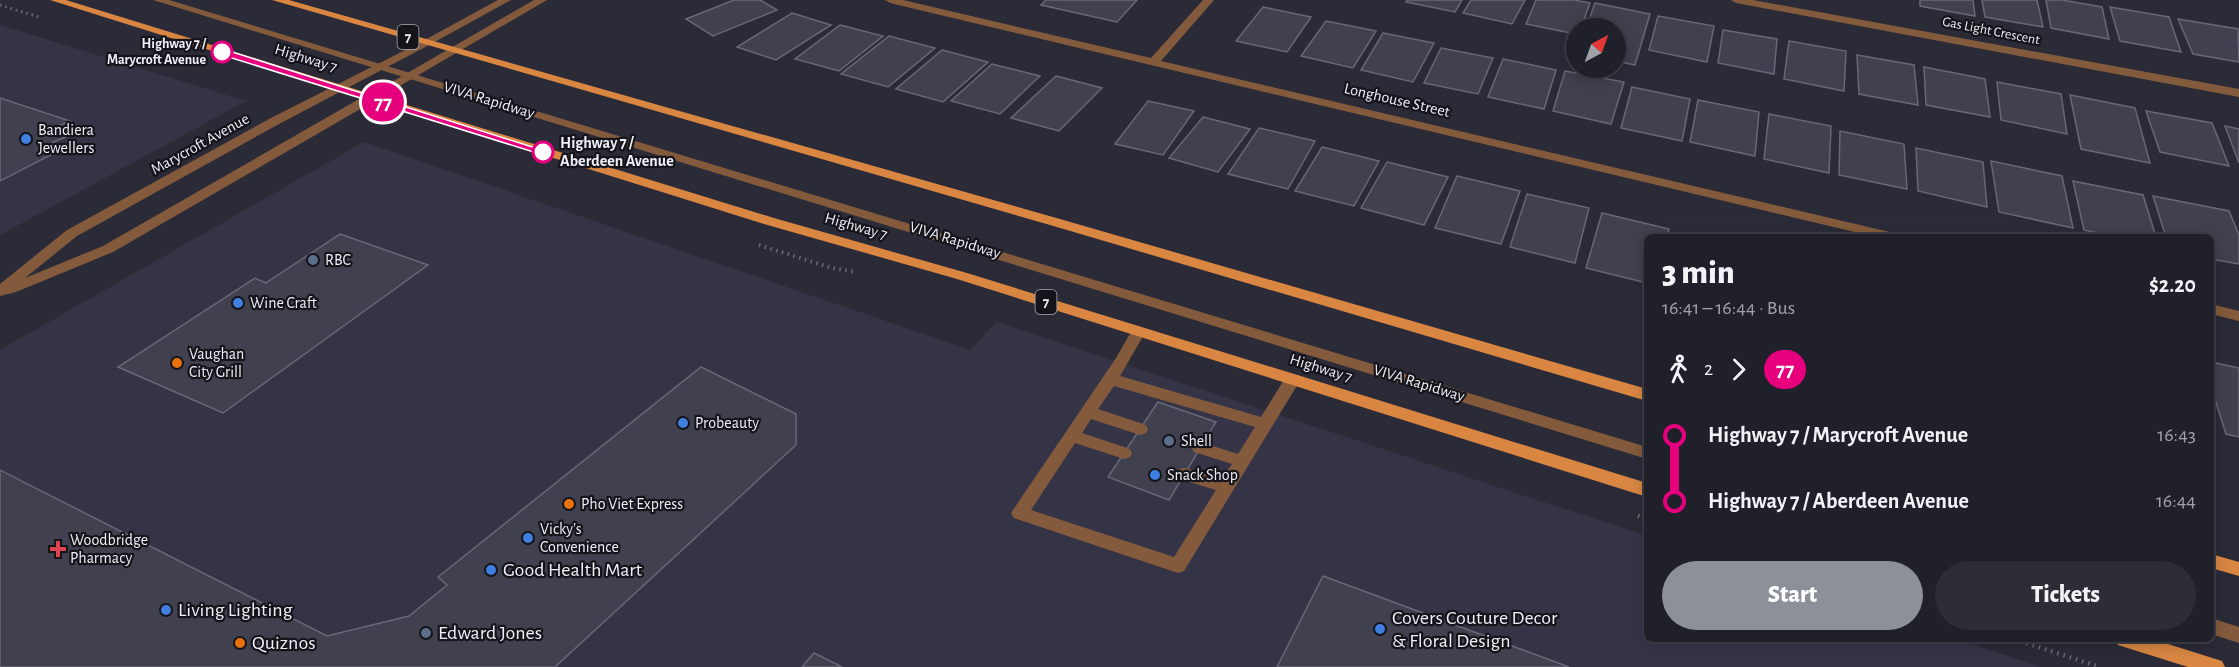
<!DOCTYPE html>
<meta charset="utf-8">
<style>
body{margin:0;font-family:"Alegreya Sans",sans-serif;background:#2d2d36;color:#f1f3f6;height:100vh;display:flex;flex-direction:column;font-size:22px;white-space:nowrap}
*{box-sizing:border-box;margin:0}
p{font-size:20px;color:#a2a3a8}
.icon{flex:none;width:33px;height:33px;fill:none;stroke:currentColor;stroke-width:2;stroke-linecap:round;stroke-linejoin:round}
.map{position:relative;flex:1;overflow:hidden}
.sheet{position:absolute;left:1644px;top:234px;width:570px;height:408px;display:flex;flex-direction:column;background:#20202a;border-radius:9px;box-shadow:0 3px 15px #0003,0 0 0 2px #3d3e47}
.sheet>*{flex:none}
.badge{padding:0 12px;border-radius:20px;font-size:21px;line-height:39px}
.needle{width:39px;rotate:41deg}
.fabs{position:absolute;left:1566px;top:18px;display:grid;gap:12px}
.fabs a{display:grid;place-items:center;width:60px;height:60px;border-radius:50%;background:#20202a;box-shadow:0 3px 15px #0003,0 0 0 2px #3d3e47;font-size:30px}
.map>.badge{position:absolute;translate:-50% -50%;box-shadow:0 0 0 3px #fff}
.legs{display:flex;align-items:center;gap:9px;height:66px;padding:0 18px;font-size:20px}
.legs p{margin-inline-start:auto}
.overview{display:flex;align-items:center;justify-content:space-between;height:102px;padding:0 18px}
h1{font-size:33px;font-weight:800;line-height:45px}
.action{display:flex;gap:12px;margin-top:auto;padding:12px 18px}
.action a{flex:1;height:69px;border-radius:36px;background:#8c9099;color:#fff;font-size:24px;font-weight:800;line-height:69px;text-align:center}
.action a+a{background:#2d2d36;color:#f1f3f6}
ul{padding:0 18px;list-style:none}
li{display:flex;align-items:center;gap:21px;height:66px;font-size:22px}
li i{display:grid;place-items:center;width:9px;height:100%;margin:0 8px;background:currentColor}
li i::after{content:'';width:15px;height:15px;margin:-8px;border:4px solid;border-radius:50%;background:#20202a}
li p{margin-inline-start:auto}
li:first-child i{background:linear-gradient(#0000 50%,currentColor 0)}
li:last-child i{background:linear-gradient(currentColor 50%,#0000 0)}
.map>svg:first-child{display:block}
.built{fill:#353447}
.building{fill:#40404e;stroke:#676777;stroke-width:1.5}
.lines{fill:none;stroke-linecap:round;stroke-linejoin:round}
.path-far2{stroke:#6a6a75;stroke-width:3;stroke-dasharray:1.5 4;stroke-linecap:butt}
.path-far1{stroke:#6a6a75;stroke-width:4;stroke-dasharray:1.5 4.5;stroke-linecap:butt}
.path{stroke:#6a6a75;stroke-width:4.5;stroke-dasharray:1.5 5;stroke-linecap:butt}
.service{fill:#835b3c;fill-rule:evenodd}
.minor{fill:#835b3c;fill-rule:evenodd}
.tertiary{fill:#835b3c;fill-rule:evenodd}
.primary{fill:#d88642;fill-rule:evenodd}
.line-1{fill:#e6007e;stroke:#fff;stroke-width:1.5}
.stop-1-dot{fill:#fff;stroke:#e6007e;stroke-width:3}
.shop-dot{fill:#3f7fe0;stroke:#14141a;stroke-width:2}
.service-dot{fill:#5c6f8a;stroke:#14141a;stroke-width:2}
.food-dot{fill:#e8710a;stroke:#14141a;stroke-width:2}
.health-dot{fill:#e0444e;stroke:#14141a;stroke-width:2}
.labels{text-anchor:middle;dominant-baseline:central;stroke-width:4.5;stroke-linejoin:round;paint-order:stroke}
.far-street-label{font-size:14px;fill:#efeff8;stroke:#14141a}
.far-stop-label{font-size:14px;font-weight:bold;fill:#efeff8;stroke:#14141a;text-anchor:end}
.shield{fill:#14141a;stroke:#adadb5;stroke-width:1.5}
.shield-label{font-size:15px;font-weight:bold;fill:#efeff8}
.street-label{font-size:16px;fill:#efeff8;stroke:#14141a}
.poi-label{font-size:16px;fill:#efeff8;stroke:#14141a;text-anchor:start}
.stop-label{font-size:16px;font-weight:bold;fill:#efeff8;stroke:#14141a;text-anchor:start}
.near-poi-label{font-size:20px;fill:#efeff8;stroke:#14141a;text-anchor:start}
</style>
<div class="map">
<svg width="2239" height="667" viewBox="0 0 2239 667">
<rect width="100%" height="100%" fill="#2b2b38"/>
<g class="built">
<polygon points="0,25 246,101 0,235"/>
<polygon points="364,142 970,350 996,322 1647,536 1647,639 1956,639 2040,667 0,667 0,350"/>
</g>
<g class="building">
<polygon points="734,0 760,0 777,10 713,36 686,19"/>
<polygon points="1046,0 1137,0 1117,22 1041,5"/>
<polygon points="1407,0 1462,0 1455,12 1406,2"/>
<polygon points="1471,0 1525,0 1512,24 1463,13"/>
<polygon points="1536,0 1574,0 1590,3 1581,28 1576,28 1576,34 1526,24"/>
<polygon points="1920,0 1973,0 1975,16 1920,6"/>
<polygon points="1982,0 2037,0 2043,27 1985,17"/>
<polygon points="2046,0 2062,0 2102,7 2109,39 2051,28"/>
<polygon points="1595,3 1650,14 1635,65 1616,61 1616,28 1586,28"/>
<polygon points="1263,7 1311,17 1287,52 1236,41"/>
<polygon points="2110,7 2169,17 2181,52 2120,41"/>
<polygon points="792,13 831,25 776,60 737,47"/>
<polygon points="1658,16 1714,26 1707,62 1649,50"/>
<polygon points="2178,19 2238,29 2239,62 2193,54"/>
<polygon points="1326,21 1376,31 1353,68 1301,56"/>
<polygon points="840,25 883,36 839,71 795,59"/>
<polygon points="1723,30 1777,39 1774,74 1718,63"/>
<polygon points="1383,33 1434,43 1413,82 1361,70"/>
<polygon points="889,36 935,48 888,87 841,74"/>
<polygon points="1789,41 1846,51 1844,91 1784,79"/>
<polygon points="1441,48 1493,58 1478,94 1424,83"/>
<polygon points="942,50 988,62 943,102 896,89"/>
<polygon points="1857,55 1914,65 1918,105 1859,94"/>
<polygon points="1503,59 1556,70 1544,109 1488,97"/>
<polygon points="992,64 1040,76 1000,114 951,101"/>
<polygon points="1924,67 1985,79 1990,117 1926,105"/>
<polygon points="1565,71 1624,82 1611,124 1553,111"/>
<polygon points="1056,76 1102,88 1059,131 1011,118"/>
<polygon points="1997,82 2061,94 2067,134 2001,120"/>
<polygon points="1632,87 1690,99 1682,141 1621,128"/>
<polygon points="2070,95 2135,108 2150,163 2081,149"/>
<polygon points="0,98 70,121 49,130 68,136 49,144 66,147 0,181"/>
<polygon points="1698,100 1759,112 1755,156 1690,142"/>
<polygon points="1148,101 1194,111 1163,155 1115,144"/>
<polygon points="2146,111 2212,123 2229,166 2160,152"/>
<polygon points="1769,114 1831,126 1829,173 1764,159"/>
<polygon points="1203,117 1250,129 1218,172 1169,158"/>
<polygon points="2225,126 2239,129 2239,163"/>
<polygon points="1259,128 1315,141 1288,189 1228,174"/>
<polygon points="1840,131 1904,144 1907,189 1839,175"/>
<polygon points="1322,147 1379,161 1354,206 1295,191"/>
<polygon points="1916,148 1983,162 1987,207 1918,191"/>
<polygon points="1991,161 2062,176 2073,228 1999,212"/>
<polygon points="1387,162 1448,177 1424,225 1361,208"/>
<polygon points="1457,176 1520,191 1501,244 1435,228"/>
<polygon points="2073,181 2143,195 2156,237 2116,237 2084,230"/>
<polygon points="1527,194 1589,208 1575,263 1510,247"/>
<polygon points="2153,196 2229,211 2239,235 2239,264 2211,259 2211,237 2166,237"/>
<polygon points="1602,213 1669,229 1667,237 1647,237 1647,283 1586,268"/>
<polygon points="340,234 428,265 223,413 118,367 255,278 266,283"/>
<polygon points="2211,362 2239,368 2239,437 2226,434 2211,387"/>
<polygon points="701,367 796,414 796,445 555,667 0,667 0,470 327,636 409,616 447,585 438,577"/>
<polygon points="1158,402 1216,422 1169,500 1108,477"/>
<polygon points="1323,576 1569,667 1277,667"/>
<polygon points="814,653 842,667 802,667"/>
</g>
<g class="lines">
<polyline class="path-far2" points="0,5 42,18"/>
<polyline class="path-far1" points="759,245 832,268 855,272"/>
<g class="path">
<polyline points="1638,516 1647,519"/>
<polyline points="2014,639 2100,667"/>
</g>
<g class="service">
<polygon points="153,0 169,0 1647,447 1647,459"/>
<path d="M 1139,326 L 1146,331 L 1120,376 L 1261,417 L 1287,375 L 1299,375 L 1301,379 L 1184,571 L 1178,573 L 1014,518 L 1011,513 L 1116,358 L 1134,327 ZM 1114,386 L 1255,427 L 1238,454 L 1200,442 L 1194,444 L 1192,448 L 1194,452 L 1232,464 L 1222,479 L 1185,468 L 1179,469 L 1177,474 L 1179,479 L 1216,490 L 1174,557 L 1031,510 L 1075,443 L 1124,459 L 1130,457 L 1132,453 L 1130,449 L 1082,433 L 1091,419 L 1140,435 L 1146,433 L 1148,429 L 1146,425 L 1098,409 Z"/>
<polygon points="2211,618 2239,627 2239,643 2211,634"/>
</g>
<g class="minor">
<polygon points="885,0 903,0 1151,58 1203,0 1214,0 1161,61 1894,233 1901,237 1876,237 890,3"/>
<polygon points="1731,0 1753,0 2239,89 2239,97 1736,3"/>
<polygon points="427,39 431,40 431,44 279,124 77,236 25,278 103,246 366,95 374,95 374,101 113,252 16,292 0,296 0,284 67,230 271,118"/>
<polygon points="2211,304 2239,311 2239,321 2211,314"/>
</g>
<g class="tertiary">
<polygon points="498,0 511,0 431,44 423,44 421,42"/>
<polygon points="534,0 547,0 374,101 366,101 364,98"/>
</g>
<g class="primary">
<polygon points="50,0 66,0 774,218 967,273 1647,483 1647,497 957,279 764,224"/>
<polygon points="272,0 289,0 1060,219 1647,389 1647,401 1050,225"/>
<polygon points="2211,554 2239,562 2239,576 2211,568"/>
<polygon points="2115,639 2152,639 2222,661 2225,667 2188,667 2118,645"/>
</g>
</g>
<polygon class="line-1" points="219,50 226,50 548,152 540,154 219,54"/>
<g class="stop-1-dot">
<circle cx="222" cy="52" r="10"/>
<circle cx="543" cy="152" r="10"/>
</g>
<g class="shop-dot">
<circle cx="26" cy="139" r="6"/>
<circle cx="238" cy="303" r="6"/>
<circle cx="683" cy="423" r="6"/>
<circle cx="1155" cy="475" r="6"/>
<circle cx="528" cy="538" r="6"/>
<circle cx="491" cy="570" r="6"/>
<circle cx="166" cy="610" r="6"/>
<circle cx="1380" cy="629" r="6"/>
</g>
<g class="service-dot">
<circle cx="313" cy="260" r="6"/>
<circle cx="1169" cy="441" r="6"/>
<circle cx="426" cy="633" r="6"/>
</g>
<g class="food-dot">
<circle cx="177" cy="363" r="6"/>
<circle cx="569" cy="504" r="6"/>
<circle cx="240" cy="643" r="6"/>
</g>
<path class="health-dot" d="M55 540h6v6h6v6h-6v6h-6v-6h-6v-6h6z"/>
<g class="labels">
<g class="far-street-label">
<text transform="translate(1991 31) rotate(11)">Gas Light Crescent</text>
</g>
<g class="far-stop-label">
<text x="206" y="44">Highway 7 /<tspan x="206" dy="16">Marycroft Avenue</tspan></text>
</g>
<g class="shield">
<rect x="397.5" y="25" width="21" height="24" rx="4.5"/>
<rect x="1035.5" y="290" width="21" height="24" rx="4.5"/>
</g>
<g class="shield-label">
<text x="408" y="37">7</text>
<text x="1046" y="302">7</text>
</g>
<g class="street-label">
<text transform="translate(306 58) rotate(17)">Highway 7</text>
<text transform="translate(489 100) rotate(17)">VIVA Rapidway</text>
<text transform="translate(1397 100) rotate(13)">Longhouse Street</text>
<text transform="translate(200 144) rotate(-29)">Marycroft Avenue</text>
<text transform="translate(856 226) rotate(16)">Highway 7</text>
<text transform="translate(955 240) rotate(17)">VIVA Rapidway</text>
<text transform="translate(1321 368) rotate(17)">Highway 7</text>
<text transform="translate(1419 383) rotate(17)">VIVA Rapidway</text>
</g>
<g class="poi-label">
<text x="38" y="130">Bandiera<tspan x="38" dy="18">Jewellers</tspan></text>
<text x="325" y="260">RBC</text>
<text x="250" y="303">Wine Craft</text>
<text x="189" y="354">Vaughan<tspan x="189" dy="18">City Grill</tspan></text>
<text x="695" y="423">Probeauty</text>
<text x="1181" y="441">Shell</text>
<text x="1167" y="475">Snack Shop</text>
<text x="581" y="504">Pho Viet Express</text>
<text x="540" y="529">Vicky's<tspan x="540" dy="18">Convenience</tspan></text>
<text x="70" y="540">Woodbridge<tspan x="70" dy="18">Pharmacy</tspan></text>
</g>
<g class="stop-label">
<text x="560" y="143">Highway 7 /<tspan x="560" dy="18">Aberdeen Avenue</tspan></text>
</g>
<g class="near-poi-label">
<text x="503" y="570">Good Health Mart</text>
<text x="178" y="610">Living Lighting</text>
<text x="1392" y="618">Covers Couture Decor<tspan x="1392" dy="23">&amp; Floral Design</tspan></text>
<text x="438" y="633">Edward Jones</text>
<text x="252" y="643">Quiznos</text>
</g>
</g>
</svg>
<div class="fabs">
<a><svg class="needle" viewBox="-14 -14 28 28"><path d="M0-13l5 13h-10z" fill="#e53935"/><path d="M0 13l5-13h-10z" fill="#a2a3a8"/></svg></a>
</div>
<b class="badge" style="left:383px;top:102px;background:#e6007e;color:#fff">77</b>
<section class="sheet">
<div class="overview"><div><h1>3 min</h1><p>16:41 – 16:44 · Bus</p></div><b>$2.20</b></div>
<div class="legs"><svg class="icon" aria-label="walk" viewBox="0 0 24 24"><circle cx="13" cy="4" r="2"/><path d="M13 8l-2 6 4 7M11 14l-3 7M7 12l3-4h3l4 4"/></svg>2<svg class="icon" aria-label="forward" viewBox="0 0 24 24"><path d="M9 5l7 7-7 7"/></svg><b class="badge" style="background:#e6007e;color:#fff">77</b></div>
<ul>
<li><i style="color:#e6007e"></i><b>Highway 7 / Marycroft Avenue</b><p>16:43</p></li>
<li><i style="color:#e6007e"></i><b>Highway 7 / Aberdeen Avenue</b><p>16:44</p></li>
</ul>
<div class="action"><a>Start</a><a>Tickets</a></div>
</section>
</div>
